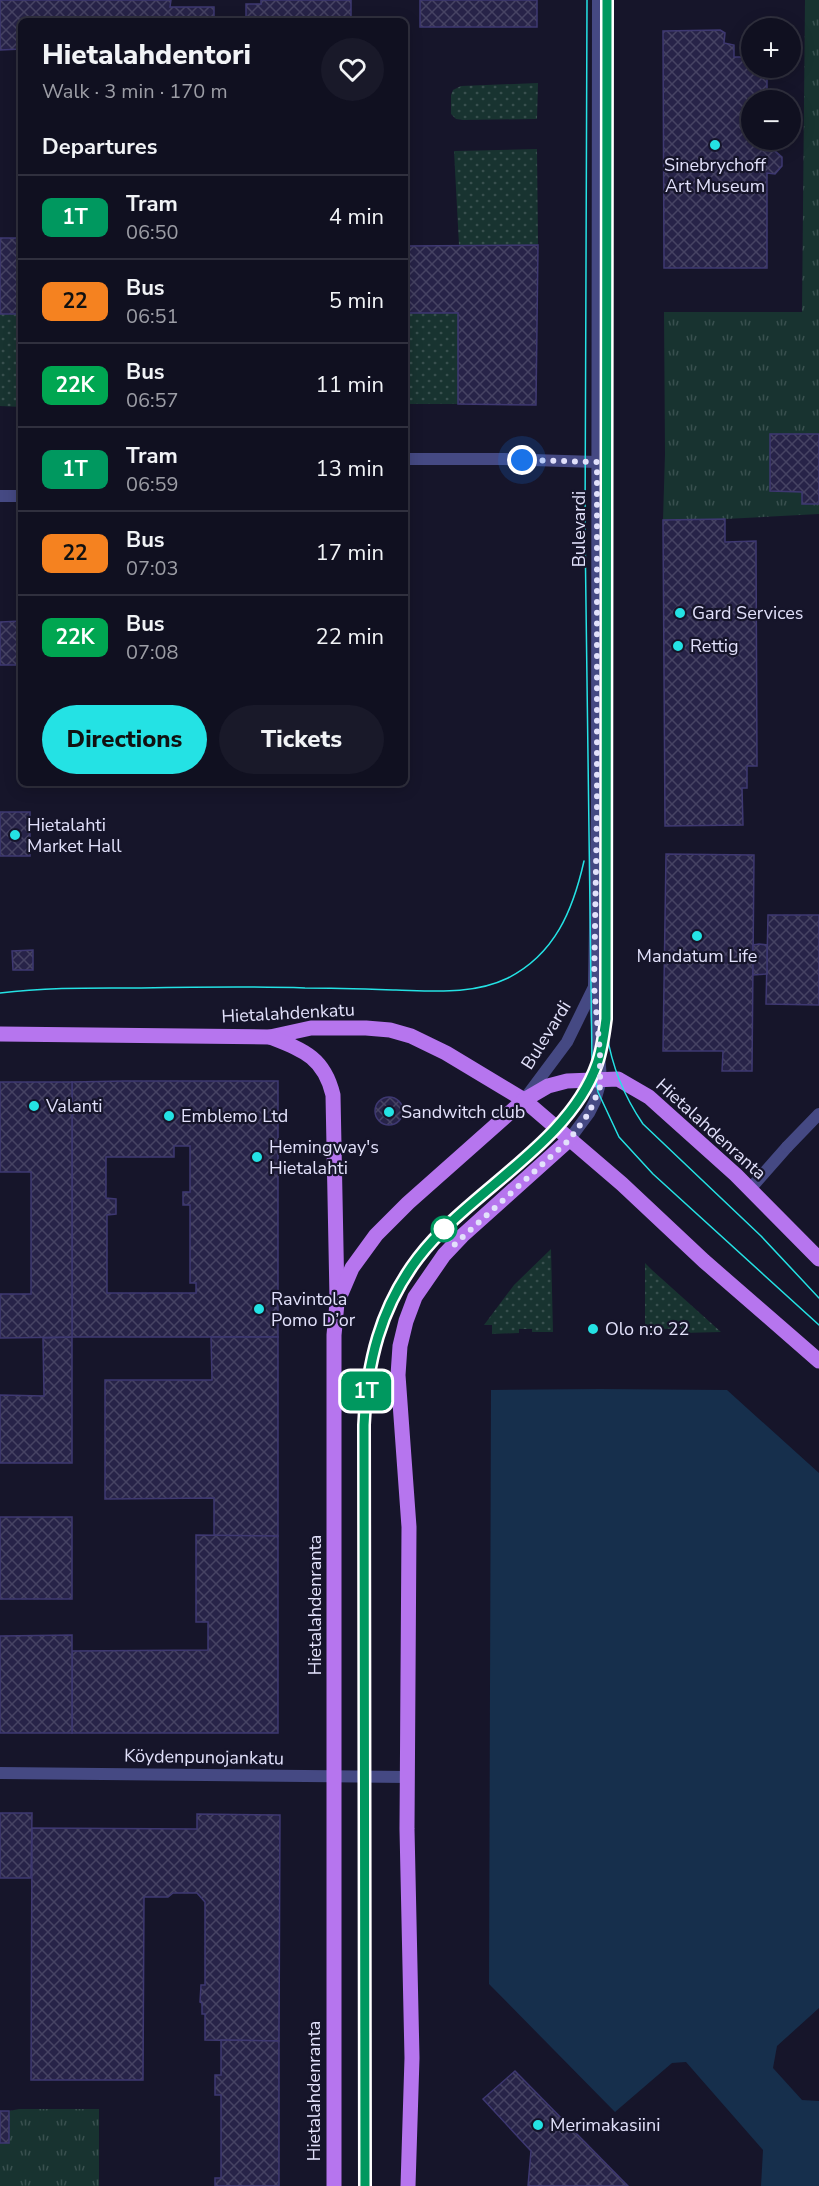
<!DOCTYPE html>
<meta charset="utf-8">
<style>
body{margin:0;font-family:"Nunito Sans",sans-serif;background:#191929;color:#f1f3f6;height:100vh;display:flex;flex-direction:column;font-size:22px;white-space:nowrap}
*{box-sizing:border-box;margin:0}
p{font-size:20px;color:#9c9da5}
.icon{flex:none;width:33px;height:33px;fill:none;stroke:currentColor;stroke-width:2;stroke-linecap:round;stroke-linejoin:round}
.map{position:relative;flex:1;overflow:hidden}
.details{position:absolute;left:18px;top:18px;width:390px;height:768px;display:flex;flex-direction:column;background:#101020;border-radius:9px;box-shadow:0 3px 15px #0003,0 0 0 2px #30303e}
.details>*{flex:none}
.badge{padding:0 12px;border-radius:9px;font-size:21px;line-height:39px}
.controls{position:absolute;left:741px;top:18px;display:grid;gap:12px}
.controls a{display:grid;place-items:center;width:60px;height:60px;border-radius:50%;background:#101020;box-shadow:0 3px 15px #0003,0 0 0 2px #30303e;font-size:30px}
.you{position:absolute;width:30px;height:30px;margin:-15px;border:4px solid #fff;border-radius:50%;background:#1a73e8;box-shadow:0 0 0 9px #1a73e833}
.map>.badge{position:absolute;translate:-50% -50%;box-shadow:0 0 0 3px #fff}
h2{padding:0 24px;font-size:22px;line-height:54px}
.round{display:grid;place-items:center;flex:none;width:63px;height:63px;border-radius:32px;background:#191929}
.overview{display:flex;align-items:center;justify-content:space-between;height:102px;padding:0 24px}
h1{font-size:28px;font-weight:800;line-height:45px}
.primary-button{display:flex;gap:12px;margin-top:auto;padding:12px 24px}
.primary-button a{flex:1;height:69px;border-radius:36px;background:#24e2e4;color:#111;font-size:24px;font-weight:800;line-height:69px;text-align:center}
.primary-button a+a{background:#191929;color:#f1f3f6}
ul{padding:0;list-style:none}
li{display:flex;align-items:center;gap:18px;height:84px;padding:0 24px;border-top:2px solid #30303e}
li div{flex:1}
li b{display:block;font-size:22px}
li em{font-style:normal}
li .badge{min-width:66px;font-weight:700;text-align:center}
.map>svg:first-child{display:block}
.grass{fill:url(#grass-dots)}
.park{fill:url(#park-tufts)}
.water{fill:#162f4c}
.building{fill:url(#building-cross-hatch);stroke:#3e3871;stroke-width:1.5;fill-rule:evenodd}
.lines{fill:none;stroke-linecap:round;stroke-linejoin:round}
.service{stroke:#454983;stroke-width:12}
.pedestrian{stroke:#454983;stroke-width:12}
.minor{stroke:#454983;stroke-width:12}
.tertiary{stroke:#454983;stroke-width:12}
.primary{stroke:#b675ee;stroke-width:15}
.tram{stroke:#24e2e4;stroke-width:1.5}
.line-casing{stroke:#fff;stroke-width:14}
.line{stroke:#00985f;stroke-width:9}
.walk{stroke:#e2e1fb;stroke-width:6;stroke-dasharray:0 10.8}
.poi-dot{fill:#24e2e4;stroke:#16152a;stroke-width:2}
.stop-dot{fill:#fff;stroke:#00985f;stroke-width:3}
.labels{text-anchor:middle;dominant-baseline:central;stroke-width:4.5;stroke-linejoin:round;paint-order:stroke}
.poi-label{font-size:18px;fill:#e2e1fb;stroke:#16152a;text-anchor:start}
.street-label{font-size:18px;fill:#e2e1fb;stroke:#16152a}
</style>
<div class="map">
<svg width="819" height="2186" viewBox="0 0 819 2186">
<defs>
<pattern id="grass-dots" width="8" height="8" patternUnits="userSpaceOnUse" patternTransform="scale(1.5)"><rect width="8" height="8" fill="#183330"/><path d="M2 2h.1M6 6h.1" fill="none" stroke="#39504f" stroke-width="1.8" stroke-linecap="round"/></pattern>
<pattern id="park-tufts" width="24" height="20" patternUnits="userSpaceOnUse" patternTransform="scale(1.5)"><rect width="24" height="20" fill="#183330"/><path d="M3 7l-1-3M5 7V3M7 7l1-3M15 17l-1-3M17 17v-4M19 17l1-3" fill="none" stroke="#39504f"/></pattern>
<pattern id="building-cross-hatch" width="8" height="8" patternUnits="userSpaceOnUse" patternTransform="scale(1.5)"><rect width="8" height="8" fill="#272348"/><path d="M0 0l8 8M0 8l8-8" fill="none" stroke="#464363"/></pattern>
</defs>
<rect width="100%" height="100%" fill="#16152a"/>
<g class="grass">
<polygon points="538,83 537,119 463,120 456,119 451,114 451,95 453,90 461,86"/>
<polygon points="537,149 538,245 459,245 454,151"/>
<rect x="405" y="313" width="53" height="91"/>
<polygon points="0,314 20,314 21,407 0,406"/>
<polygon points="551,1249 553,1332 532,1332 532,1329 519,1329 519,1333 492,1334 492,1325 484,1325 514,1285"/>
<polygon points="645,1263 652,1270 721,1332 682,1333 681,1328 664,1329 663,1333 645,1333"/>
</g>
<g class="park">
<polygon points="805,0 819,0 819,514 725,519 663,520 665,454 664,312 802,312"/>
<polygon points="19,2109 99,2109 99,2186 0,2186 0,2143 9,2143 9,2111"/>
</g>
<polygon class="water" points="600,1389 727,1390 819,1473 819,2008 777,2046 773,2068 802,2100 819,2101 819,2186 761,2186 763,2150 686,2062 672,2063 615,2112 489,1984 491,1390"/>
<g class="building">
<polygon points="0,0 171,0 170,7 214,7 214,21 21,21 21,49 0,50"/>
<polygon points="261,0 351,0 351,21 246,21 246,4 261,4"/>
<rect x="420" y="0" width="117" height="27"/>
<polygon points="720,30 725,33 724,43 734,45 734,57 752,57 752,68 767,68 767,100 752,100 752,140 766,140 766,151 775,151 782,157 782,166 775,174 767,173 767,268 664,268 663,31"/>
<polygon points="0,238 21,238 21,319 20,314 0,314"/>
<polygon points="538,245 536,405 458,404 458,313 405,313 405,246"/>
<polygon points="770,434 819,434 819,504 802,504 802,492 770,491"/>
<polygon points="725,519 725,542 756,541 757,766 747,766 747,788 742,788 743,825 665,826 663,520"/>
<polygon points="21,621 21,665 0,665 0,622"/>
<rect x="0" y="812" width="30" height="44"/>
<polygon points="666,854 754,855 752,1071 722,1071 723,1051 663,1051"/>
<polygon points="768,915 819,915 819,1005 766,1004"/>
<polygon points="759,944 767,945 767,974 753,975 753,945"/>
<polygon points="33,950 33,970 13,970 12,951"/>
<path d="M 125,1081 L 278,1081 L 278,1337 L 72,1337 L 72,1082 ZM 174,1146 L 190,1146 L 190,1192 L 183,1192 L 183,1205 L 190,1205 L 190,1283 L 196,1283 L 196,1293 L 107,1293 L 107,1215 L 116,1214 L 116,1199 L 106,1198 L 106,1157 L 174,1157 Z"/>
<polygon points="0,1082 72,1082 72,1337 0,1338 0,1294 31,1294 31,1172 0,1172"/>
<circle cx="389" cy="1111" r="14"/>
<polygon points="72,1337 72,1463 0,1463 0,1395 44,1396 43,1338"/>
<polygon points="211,1337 278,1337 278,1536 214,1536 214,1498 105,1499 105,1380 212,1380"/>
<rect x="0" y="1517" width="72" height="82"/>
<polygon points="196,1535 278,1536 278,1733 72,1733 72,1651 208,1650 208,1622 196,1622"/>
<polygon points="72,1635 72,1733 0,1733 0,1636"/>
<polygon points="0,1813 32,1813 31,1878 0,1878"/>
<polygon points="197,1814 280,1815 279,2041 205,2040 205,2014 202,2014 202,2003 200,2002 201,1985 205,1985 205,1902 197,1893 173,1893 168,1897 144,1897 143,2080 31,2080 32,1828 197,1829"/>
<polygon points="221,2040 279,2041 279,2186 215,2186 215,2178 221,2178 221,2095 215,2095 215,2075 221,2075"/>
<polygon points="515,2071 628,2186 528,2186 531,2151 483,2099"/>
<rect x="0" y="2111" width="9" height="32"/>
</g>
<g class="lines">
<polyline class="service" points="750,1189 787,1147"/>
<polyline class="pedestrian" points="787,1147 819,1114"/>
<g class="minor">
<polyline points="405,459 504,459 597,462"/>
<polyline points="0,496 21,496"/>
<polyline points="0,1773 408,1777"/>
</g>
<g class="tertiary">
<polyline points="526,1097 567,1042 594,987"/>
<polyline points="569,1140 589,1113 595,1101 601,1080 594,986 597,809 598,0"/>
</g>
<g class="primary">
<polyline points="0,1034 270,1037 311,1028 366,1028 390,1030 411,1036 446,1053 524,1100 622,1184 704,1261 819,1361"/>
<path d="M 270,1037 C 303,1050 324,1057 333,1095 L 337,1298"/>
<polyline points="334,2186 334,1335 337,1303 352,1268 376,1235 408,1203 524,1100 548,1086 567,1081 618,1079 649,1097 736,1175 819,1259"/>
<polyline points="408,2186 412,2058 407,1829 409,1527 398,1375 400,1346 406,1321 415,1297 444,1255 462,1236 569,1140"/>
</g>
<g class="tram">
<polyline points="587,0 585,529 592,1060 598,1092 619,1137 653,1174 819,1325"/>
<path d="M 0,993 C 47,987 94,988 141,988 C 195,987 250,986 305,988 C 335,988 365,989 396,990 C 433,991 473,995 508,978 C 555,954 573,910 584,861"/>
<path d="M 607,1034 C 612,1068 624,1096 643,1124 L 761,1236 L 819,1298"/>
<path d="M 365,2186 L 364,1425 C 368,1363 380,1308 418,1258 C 469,1190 568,1145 597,1064 C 602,1050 604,1035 606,1019 L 607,0"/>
</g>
</g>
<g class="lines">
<g class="line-casing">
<path id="line" d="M 365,2186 L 364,1425 C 367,1363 380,1308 418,1258 C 469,1191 569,1144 597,1064 C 602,1050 604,1035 606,1019 L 607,0"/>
</g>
<use href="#line" class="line"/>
<polyline class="walk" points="444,1229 453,1246 569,1140 589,1113 600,1087 600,1053 594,986 597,809 597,462 522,460"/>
</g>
<g class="poi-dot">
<circle cx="715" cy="145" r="6"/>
<circle cx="680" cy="613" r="6"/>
<circle cx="678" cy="646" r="6"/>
<circle cx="15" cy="835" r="6"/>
<circle cx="697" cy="936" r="6"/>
<circle cx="34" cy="1106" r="6"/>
<circle cx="389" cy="1112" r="6"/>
<circle cx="169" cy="1116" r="6"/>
<circle cx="257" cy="1157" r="6"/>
<circle cx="259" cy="1309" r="6"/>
<circle cx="593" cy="1329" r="6"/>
<circle cx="538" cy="2125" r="6"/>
</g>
<circle class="stop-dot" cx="444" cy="1229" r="12"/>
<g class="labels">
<g class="poi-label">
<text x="715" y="165" text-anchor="middle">Sinebrychoff<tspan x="715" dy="21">Art Museum</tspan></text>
<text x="692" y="613">Gard Services</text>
<text x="690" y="646">Rettig</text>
<text x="27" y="825">Hietalahti<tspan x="27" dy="21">Market Hall</tspan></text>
<text x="697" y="956" text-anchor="middle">Mandatum Life</text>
<text x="46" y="1106">Valanti</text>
<text x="401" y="1112">Sandwitch club</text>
<text x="181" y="1116">Emblemo Ltd</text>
<text x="269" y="1147">Hemingway's<tspan x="269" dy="21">Hietalahti</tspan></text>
<text x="271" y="1299">Ravintola<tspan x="271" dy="21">Pomo D’or</tspan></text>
<text x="605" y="1329">Olo n:o 22</text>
<text x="550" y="2125">Merimakasiini</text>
</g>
<g class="street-label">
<text transform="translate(579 529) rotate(-90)">Bulevardi</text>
<text transform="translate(288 1013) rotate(-3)">Hietalahdenkatu</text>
<text transform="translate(546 1035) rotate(-58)">Bulevardi</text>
<text transform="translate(711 1129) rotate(42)">Hietalahdenranta</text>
<text transform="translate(315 1605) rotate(-90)">Hietalahdenranta</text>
<text transform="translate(204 1757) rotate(1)">Köydenpunojankatu</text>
<text transform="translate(314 2091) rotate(-90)">Hietalahdenranta</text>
</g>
</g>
</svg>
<div class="controls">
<a>+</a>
<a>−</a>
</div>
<div class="you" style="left:522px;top:460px"></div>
<b class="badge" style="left:366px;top:1391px;background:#00985f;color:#fff">1T</b>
<section class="details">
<div class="overview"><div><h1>Hietalahdentori</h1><p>Walk · 3 min · 170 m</p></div><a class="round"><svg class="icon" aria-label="heart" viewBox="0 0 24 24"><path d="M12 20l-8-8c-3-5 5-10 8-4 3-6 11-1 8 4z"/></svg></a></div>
<h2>Departures</h2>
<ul>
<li><span class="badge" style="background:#00985f;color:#fff">1T</span><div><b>Tram</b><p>06:50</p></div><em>4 min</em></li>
<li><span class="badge" style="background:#f58220;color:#111">22</span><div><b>Bus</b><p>06:51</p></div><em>5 min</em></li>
<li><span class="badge" style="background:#00a651;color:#fff">22K</span><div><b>Bus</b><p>06:57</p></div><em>11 min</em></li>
<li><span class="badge" style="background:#00985f;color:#fff">1T</span><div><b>Tram</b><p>06:59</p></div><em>13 min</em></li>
<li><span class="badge" style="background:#f58220;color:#111">22</span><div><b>Bus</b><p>07:03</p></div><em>17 min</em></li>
<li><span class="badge" style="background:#00a651;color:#fff">22K</span><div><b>Bus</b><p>07:08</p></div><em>22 min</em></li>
</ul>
<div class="primary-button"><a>Directions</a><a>Tickets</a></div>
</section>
</div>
